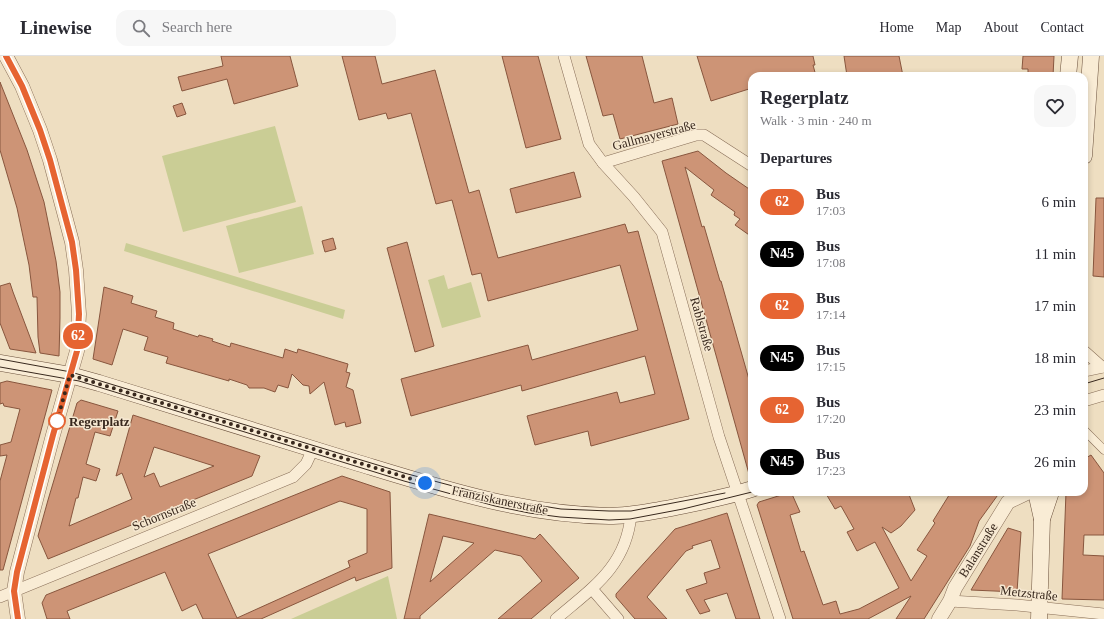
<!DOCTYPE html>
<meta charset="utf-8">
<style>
body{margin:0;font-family:"Times New Roman",serif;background:#f7f7f7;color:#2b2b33;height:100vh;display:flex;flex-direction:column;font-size:15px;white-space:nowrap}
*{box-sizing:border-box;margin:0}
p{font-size:13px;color:#7c7c81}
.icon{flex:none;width:22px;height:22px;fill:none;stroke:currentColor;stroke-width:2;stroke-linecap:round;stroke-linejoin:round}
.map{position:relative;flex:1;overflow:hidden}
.sheet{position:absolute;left:748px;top:16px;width:340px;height:424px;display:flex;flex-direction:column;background:#fff;border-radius:12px;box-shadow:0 2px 6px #0003}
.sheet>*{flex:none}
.badge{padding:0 8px;border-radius:13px;font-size:14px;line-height:26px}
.you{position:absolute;width:20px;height:20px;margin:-10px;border:3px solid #fff;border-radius:50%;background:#1a73e8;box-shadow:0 0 0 6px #1a73e833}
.map>.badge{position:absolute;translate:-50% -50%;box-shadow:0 0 0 2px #fff}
h2{padding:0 12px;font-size:15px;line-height:36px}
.round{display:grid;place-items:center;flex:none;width:42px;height:42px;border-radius:12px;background:#f7f7f7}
.summary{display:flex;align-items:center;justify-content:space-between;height:68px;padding:0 12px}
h1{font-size:19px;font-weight:600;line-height:30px}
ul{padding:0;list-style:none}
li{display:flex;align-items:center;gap:12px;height:52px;padding:0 12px}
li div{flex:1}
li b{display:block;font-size:15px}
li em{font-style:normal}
li .badge{min-width:44px;font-weight:700;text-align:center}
header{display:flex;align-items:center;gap:24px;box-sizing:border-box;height:56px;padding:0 20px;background:#fff;border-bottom:1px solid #e1e1e2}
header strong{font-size:19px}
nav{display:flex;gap:22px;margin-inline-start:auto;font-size:14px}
.search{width:280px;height:36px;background:#f7f7f7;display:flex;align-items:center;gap:10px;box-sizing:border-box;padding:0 14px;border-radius:12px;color:#7c7c81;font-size:15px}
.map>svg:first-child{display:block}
.green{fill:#cacd95}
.building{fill:#cd9476;stroke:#88563e;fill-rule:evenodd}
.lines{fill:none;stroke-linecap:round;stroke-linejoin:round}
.pedestrian-casing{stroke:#886e58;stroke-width:9}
.minor-casing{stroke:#886e58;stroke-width:12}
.tertiary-casing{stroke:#886e58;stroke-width:15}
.secondary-casing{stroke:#6a503c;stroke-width:17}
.pedestrian{stroke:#f9ecd5;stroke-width:8}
.minor{stroke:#f9ecd5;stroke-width:11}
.tertiary{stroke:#f9ecd5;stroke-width:14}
.secondary{stroke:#f9ecd5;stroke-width:16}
.tram{stroke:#38281d;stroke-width:1}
.line-casing{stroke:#fff;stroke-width:9}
.line{stroke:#e66432;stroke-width:6}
.walk{stroke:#38281d;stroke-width:4;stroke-dasharray:0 7.2}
.stop-dot{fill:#fff;stroke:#e66432;stroke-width:2}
.labels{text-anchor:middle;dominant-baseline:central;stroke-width:3;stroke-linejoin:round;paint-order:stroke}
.street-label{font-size:13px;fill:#38281d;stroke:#f6e8d1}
.stop-label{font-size:13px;font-weight:bold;fill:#38281d;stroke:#f6e8d1;text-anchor:start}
</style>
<header>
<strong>Linewise</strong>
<div class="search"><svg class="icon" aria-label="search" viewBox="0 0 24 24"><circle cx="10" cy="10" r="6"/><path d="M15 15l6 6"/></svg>Search here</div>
<nav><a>Home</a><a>Map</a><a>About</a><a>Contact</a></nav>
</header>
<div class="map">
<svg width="1104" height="563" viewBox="0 0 1104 563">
<rect width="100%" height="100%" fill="#eedec1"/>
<g class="green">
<polygon points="275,70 296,146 183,176 162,100"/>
<polygon points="302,150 314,198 239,217 226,170"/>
<polygon points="126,187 345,254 343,263 124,195"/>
<polygon points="444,219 448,233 471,226 481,261 442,272 428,224"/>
<polygon points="388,520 397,563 291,563"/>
</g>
<g class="building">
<polygon points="221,0 290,0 298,30 234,48 227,23 182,35 178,21 223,10"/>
<polygon points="342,0 375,0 382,28 435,14 469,137 479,134 498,202 625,168 628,177 638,175 689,363 591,390 588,375 535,389 527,360 617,336 620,347 655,338 645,300 522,335 521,329 411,360 401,323 528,289 532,304 638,274 620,209 488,245 481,217 472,219 452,144 436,148 411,57 388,63 386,57 359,64"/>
<polygon points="502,0 538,0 561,83 526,92"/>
<polygon points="586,0 642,0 654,47 672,42 678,68 620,83 613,58 603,60"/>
<polygon points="697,0 813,0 815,9 813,9 816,20 752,20 752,32 711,45"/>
<polygon points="844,0 899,0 903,20 847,20"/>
<polygon points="1023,0 1054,0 1053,20 1028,20 1028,13 1022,13"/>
<polygon points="0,26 27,94 44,146 56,205 60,236 60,262 59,300 40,297 38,281 37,241 33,241 29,209 17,152 0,94"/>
<polygon points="182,47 186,58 177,61 173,50"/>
<polygon points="698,95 726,117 752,135 752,181 735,169 740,163 734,159 735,156 711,139 714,134 685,111 702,171 704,170 720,225 721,225 752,334 752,417 749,418 662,105"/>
<polygon points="574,116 581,141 516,157 510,133"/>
<polygon points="1096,142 1104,142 1104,221 1093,220"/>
<polygon points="333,182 336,193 325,196 322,185"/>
<polygon points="407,186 434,290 415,296 387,192"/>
<polygon points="10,227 13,236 36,297 10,293 0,267 0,230"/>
<polygon points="104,231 133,240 131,247 157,255 155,261 174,267 173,273 198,281 199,279 213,283 212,285 230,291 231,287 283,302 285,293 297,297 298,293 348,308 346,316 350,317 346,331 353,334 361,367 346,371 345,366 335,369 324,326 310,338 309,330 303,329 292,318 288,332 278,329 275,336 264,332 249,332 247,329 229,323 229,325 166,307 168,301 144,294 148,281 123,273 112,309 93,303"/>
<polygon points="7,325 52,334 3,514 0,514 0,425 7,399 0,400 0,389 11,386 20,353 4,350 3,347 0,348 0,327"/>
<path d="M 81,344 L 118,355 L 110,380 L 95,376 L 86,408 L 100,413 L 96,425 L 83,421 L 78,442 L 76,442 L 69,470 L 132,443 L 122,417 L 116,420 L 133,359 L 260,400 L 252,420 L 48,503 L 38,480 L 48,444 L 77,347 ZM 154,391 L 173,397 L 214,410 L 160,431 L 154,417 L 144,421 Z"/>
<polygon points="1091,399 1104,417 1104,479 1084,479 1083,499 1104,500 1104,544 1062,543 1066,436 1084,436 1084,403"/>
<path d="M 342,420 L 390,436 L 392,512 L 356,525 L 355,521 L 261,563 L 203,563 L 196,548 L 182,555 L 165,516 L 67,555 L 70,563 L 47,563 L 42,547 L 46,539 ZM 340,445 L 367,453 L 367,497 L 348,505 L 350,511 L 237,562 L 208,498 Z"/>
<polygon points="791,436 800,456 790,459 801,496 804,495 823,549 836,545 840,558 859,553 899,532 875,486 857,495 847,476 854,473 841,450 835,453 825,436 908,436 915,454 901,470 891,477 882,471 911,525 927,500 917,494 935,467 933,465 951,436 1000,436 979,465 970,490 924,563 896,563 911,540 868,563 793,563 757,449 759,446"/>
<polygon points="727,457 760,563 736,563 727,537 704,544 710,555 700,558 686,534 707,527 704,517 720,512 711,484 692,490 693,492 686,495 647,541 667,563 635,563 616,541 616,538 675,473"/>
<path d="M 429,458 L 535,483 L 540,478 L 579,522 L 531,563 L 498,563 L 542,525 L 521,500 L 495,494 L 420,560 L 420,563 L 404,563 ZM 443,480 L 474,487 L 430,526 Z"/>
<polygon points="1008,472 1021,476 1017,536 971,534"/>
</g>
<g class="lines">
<g class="pedestrian-casing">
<polyline id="pedestrian" points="1084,374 1104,394"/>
</g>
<g class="minor-casing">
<g id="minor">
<polyline points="564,0 589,88 603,107 634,141 662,176 719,381 780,563"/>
<polyline points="603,107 696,79 704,79 752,110"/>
<polyline points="1084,295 1102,311"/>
<polyline points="1084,315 1104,311"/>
<polyline points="1084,345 1104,339"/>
<polyline points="592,533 618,563"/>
<polyline points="0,541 293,421 306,408 313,393"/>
<polyline points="950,545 1017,549 1104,558"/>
<path d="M 556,563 C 592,532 626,511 631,459"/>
</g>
</g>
<g class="tertiary-casing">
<g id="tertiary">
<polyline points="6,0 22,30 40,74 50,104 72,186 76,214 79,258 77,295 53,379 17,516 14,535 18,563"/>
<polyline points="939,563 950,545 955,532 1008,446 1029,436"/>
</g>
</g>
<g class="secondary-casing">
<g id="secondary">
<polyline points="1068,20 1070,0"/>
<polyline points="1084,100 1091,0"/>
<path d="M 0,307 L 70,319 L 99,327 C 186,354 272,381 358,407 C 440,432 523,459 609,460 C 629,460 647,456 666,453 C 695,447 724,442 752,433"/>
<polyline points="1036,436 1042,463"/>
<polyline points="1039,563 1042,463 1051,436"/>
</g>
</g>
<use href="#pedestrian" class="pedestrian"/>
<use href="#minor" class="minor"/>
<use href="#tertiary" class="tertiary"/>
<use href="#secondary" class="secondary"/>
<g class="tram">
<polyline points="0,303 71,316 404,417 498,442 530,448 561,453 609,455 631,455 725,437"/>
<polyline points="0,311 79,325 404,425 495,450 529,457 560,461 609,464 630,463 683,453 752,436"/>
<polyline points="1084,328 1104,322"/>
</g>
</g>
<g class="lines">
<g class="line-casing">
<polyline id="line" points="6,0 22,30 40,74 50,104 72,186 76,214 79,258 77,295 53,379 17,516 14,535 18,563"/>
</g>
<use href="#line" class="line"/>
<polyline class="walk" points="57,365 70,319 425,427"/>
</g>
<circle class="stop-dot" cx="57" cy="365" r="8"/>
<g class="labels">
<g class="street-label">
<text transform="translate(654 79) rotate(-15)">Gallmayerstraße</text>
<text transform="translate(702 268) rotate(74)">Rablstraße</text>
<text transform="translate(500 444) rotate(12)">Franziskanerstraße</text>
<text transform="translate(164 458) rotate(-22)">Schornstraße</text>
<text transform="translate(978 494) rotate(-58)">Balanstraße</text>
<text transform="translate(1029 537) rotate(6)">Metzstraße</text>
</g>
<g class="stop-label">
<text x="69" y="365">Regerplatz</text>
</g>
</g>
</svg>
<div class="you" style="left:425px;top:427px"></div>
<b class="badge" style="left:78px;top:280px;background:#e66432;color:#fff">62</b>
<section class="sheet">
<div class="summary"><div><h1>Regerplatz</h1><p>Walk · 3 min · 240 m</p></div><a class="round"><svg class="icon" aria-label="heart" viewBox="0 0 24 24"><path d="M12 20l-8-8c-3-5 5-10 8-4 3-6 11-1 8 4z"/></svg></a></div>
<h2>Departures</h2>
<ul>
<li><span class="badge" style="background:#e66432;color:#fff">62</span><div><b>Bus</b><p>17:03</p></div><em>6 min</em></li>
<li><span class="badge" style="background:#000;color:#fff">N45</span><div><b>Bus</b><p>17:08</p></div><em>11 min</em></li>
<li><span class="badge" style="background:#e66432;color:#fff">62</span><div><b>Bus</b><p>17:14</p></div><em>17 min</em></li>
<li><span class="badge" style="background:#000;color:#fff">N45</span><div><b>Bus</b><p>17:15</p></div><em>18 min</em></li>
<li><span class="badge" style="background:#e66432;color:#fff">62</span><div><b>Bus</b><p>17:20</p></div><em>23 min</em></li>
<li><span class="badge" style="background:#000;color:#fff">N45</span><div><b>Bus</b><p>17:23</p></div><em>26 min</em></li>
</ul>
</section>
</div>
